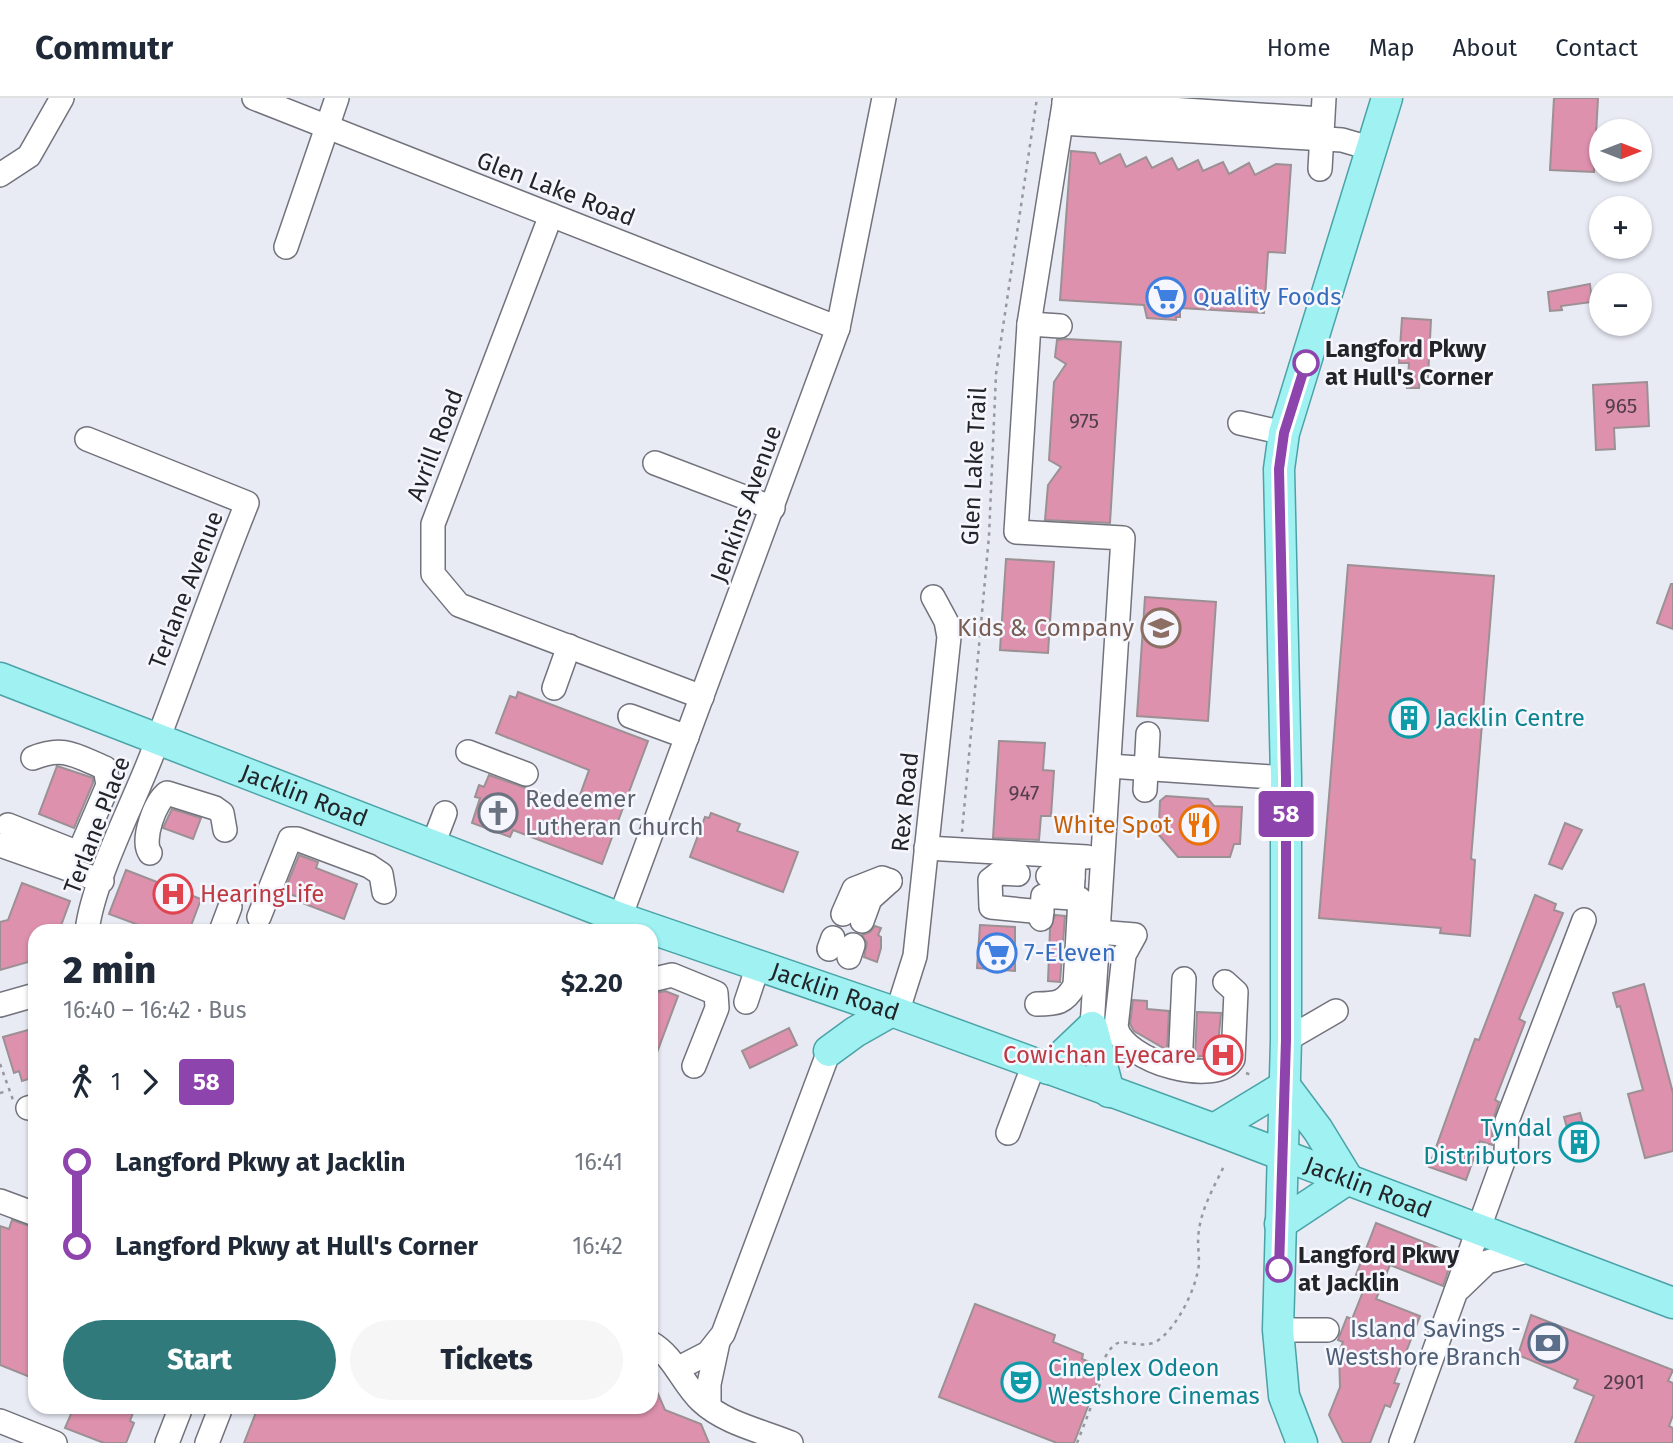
<!DOCTYPE html>
<meta charset="utf-8">
<style>
body{margin:0;font-family:"Fira Sans",sans-serif;background:#f6f6f7;color:#1f2937;height:100vh;display:flex;flex-direction:column;font-size:26px;white-space:nowrap}
*{box-sizing:border-box;margin:0}
p{font-size:23px;color:#747a83}
.icon{flex:none;width:38px;height:38px;fill:none;stroke:currentColor;stroke-width:2;stroke-linecap:round;stroke-linejoin:round}
.map{position:relative;flex:1;overflow:hidden}
.details{position:absolute;left:28px;top:826px;width:630px;height:490px;display:flex;flex-direction:column;background:#fff;border-radius:21px;box-shadow:0 2px 5px #0004}
.details>*{flex:none}
.badge{padding:0 14px;border-radius:5px;font-size:24px;line-height:46px}
.needle{width:46px;rotate:90deg}
.fabs{position:absolute;left:1589px;top:21px;display:grid;gap:14px}
.fabs a{display:grid;place-items:center;width:63px;height:63px;border-radius:50%;background:#fff;box-shadow:0 2px 5px #0004;font-size:35px}
.map>.badge{position:absolute;translate:-50% -50%;box-shadow:0 0 0 4px #fff}
.legs{display:flex;align-items:center;gap:10px;height:77px;padding:0 35px;font-size:23px}
.legs p{margin-inline-start:auto}
.headline{display:flex;align-items:center;justify-content:space-between;height:119px;padding:0 35px}
h1{font-size:38px;font-weight:800;line-height:52px}
.button{display:flex;gap:14px;margin-top:auto;padding:14px 35px}
.button a{flex:1;height:80px;border-radius:42px;background:#317a7c;color:#fff;font-size:28px;font-weight:800;line-height:80px;text-align:center}
.button a+a{background:#f6f6f7;color:#1f2937}
ul{padding:0 35px;list-style:none}
li{display:flex;align-items:center;gap:24px;height:84px;font-size:26px}
li i{display:grid;place-items:center;width:10px;height:100%;margin:0 9px;background:currentColor}
li i::after{content:'';width:18px;height:18px;margin:-9px;border:5px solid;border-radius:50%;background:#fff}
li p{margin-inline-start:auto}
li:first-child i{background:linear-gradient(#0000 50%,currentColor 0)}
li:last-child i{background:linear-gradient(currentColor 50%,#0000 0)}
header{display:flex;align-items:center;gap:42px;box-sizing:border-box;height:98px;padding:0 35px;background:#fff;border-bottom:2px solid #e0e1e3}
header strong{font-size:33px}
nav{display:flex;gap:38px;margin-inline-start:auto;font-size:24px}
.map>svg:first-child{display:block}
.building{fill:#de91ad;stroke:#9b9093;stroke-width:2}
.lines{fill:none;stroke-linecap:round;stroke-linejoin:round}
.minor-casing{stroke:#71727c;stroke-width:26}
.major-casing{stroke:#4aa3a6;stroke-width:33}
.path{stroke:#96979f;stroke-width:2.5;stroke-dasharray:3.5 5;stroke-linecap:butt}
.minor{stroke:#fff;stroke-width:23}
.major{stroke:#9ff1f2;stroke-width:30}
.line-1-casing{stroke:#fff;stroke-width:16}
.line-1{stroke:#8e44ad;stroke-width:10}
.stop-1-dot{fill:#fff;stroke:#8e44ad;stroke-width:3.5}
.labels{text-anchor:middle;dominant-baseline:central;stroke-width:5;stroke-linejoin:round;paint-order:stroke}
.number-label{font-size:21px;fill:#523f49}
.street-label{font-size:24px;fill:#232428;stroke:#f6f7fe}
.shop-label{font-size:24px;fill:#366cbe;stroke:#f6f7fe;text-anchor:start}
.stop-label{font-size:24px;font-weight:bold;fill:#232428;stroke:#f6f7fe;text-anchor:start}
.education-label{font-size:24px;fill:#785e54;stroke:#f6f7fe;text-anchor:end}
.culture-label{font-size:24px;fill:#0d838f;stroke:#f6f7fe;text-anchor:start}
.worship-label{font-size:24px;fill:#5b616d;stroke:#f6f7fe;text-anchor:start}
.food-label{font-size:24px;fill:#c56008;stroke:#f6f7fe;text-anchor:end}
.health-label{font-size:24px;fill:#be3a42;stroke:#f6f7fe;text-anchor:start}
.service-label{font-size:24px;fill:#4e5e75;stroke:#f6f7fe;text-anchor:end}
</style>
<header>
<strong>Commutr</strong>
<nav><a>Home</a><a>Map</a><a>About</a><a>Contact</a></nav>
</header>
<div class="map">
<svg width="1673" height="1345" viewBox="0 0 1673 1345">
<rect width="100%" height="100%" fill="#e8eaf4"/>
<g class="building">
<polygon points="1554,0 1598,0 1594,74 1550,72"/>
<polygon points="1071,53 1095,55 1100,66 1120,56 1126,69 1146,59 1152,70 1172,60 1178,72 1198,62 1203,73 1223,64 1229,76 1249,65 1255,77 1276,66 1291,67 1285,155 1268,154 1264,215 1180,210 1180,219 1176,219 1176,222 1147,220 1144,207 1060,202"/>
<polygon points="1590,186 1592,204 1561,208 1562,212 1550,213 1548,194"/>
<polygon points="1402,220 1431,222 1428,279 1420,278 1419,290 1407,290 1409,265 1399,265"/>
<polygon points="1066,241 1121,244 1110,425 1045,422 1048,387 1061,369 1049,362 1054,284 1066,266 1055,259 1057,242"/>
<polygon points="1647,284 1649,328 1614,330 1615,351 1596,352 1593,287"/>
<polygon points="1006,461 1054,464 1048,555 1000,552"/>
<polygon points="1348,467 1494,478 1471,761 1475,762 1470,838 1440,835 1441,830 1319,820"/>
<polygon points="1671,486 1673,486 1673,531 1657,525"/>
<polygon points="1145,499 1216,504 1208,623 1137,618"/>
<polygon points="518,594 648,643 602,766 513,732 510,739 472,725 480,700 475,699 479,687 484,689 489,677 576,708 589,672 496,635 510,598 516,600"/>
<polygon points="999,643 1045,645 1043,672 1054,673 1051,718 1041,718 1039,742 993,740"/>
<polygon points="57,668 93,680 93,685 74,730 39,716"/>
<polygon points="1166,698 1208,701 1214,708 1242,709 1240,746 1234,746 1230,759 1178,759 1153,730 1159,725 1160,703"/>
<polygon points="172,711 201,720 193,741 163,730"/>
<polygon points="711,715 740,726 737,733 798,754 783,794 690,759 705,719 709,720"/>
<polygon points="1565,725 1582,732 1562,771 1549,766"/>
<polygon points="299,757 318,764 316,770 357,786 344,821 297,803 298,799 284,794"/>
<polygon points="126,772 201,801 189,833 152,832 109,816"/>
<polygon points="22,785 70,803 59,833 35,833 35,862 0,872 0,824 8,822"/>
<polygon points="1535,797 1556,806 1554,812 1563,815 1519,921 1525,924 1495,1002 1499,1004 1493,1022 1492,1047 1480,1043 1466,1082 1429,1069 1475,941 1479,942"/>
<polygon points="1055,817 1065,818 1060,884 1048,883 1050,831"/>
<polygon points="980,827 1015,829 1015,873 977,870"/>
<polygon points="875,828 881,830 878,837 881,839 881,850 877,864 864,859 867,845 862,837 870,834"/>
<polygon points="1644,886 1673,995 1673,1053 1645,1060 1628,996 1643,992 1620,908 1617,909 1613,895"/>
<polygon points="665,893 678,898 652,968 651,896"/>
<polygon points="1133,902 1147,903 1147,911 1169,913 1167,952 1134,933 1130,926"/>
<polygon points="1197,914 1221,915 1217,956 1195,959"/>
<polygon points="35,930 35,979 22,983 19,973 14,975 3,939"/>
<polygon points="789,930 797,947 750,970 742,953"/>
<polygon points="1580,1015 1592,1058 1576,1063 1564,1019"/>
<polygon points="12,1122 35,1130 35,1281 0,1267 0,1128 9,1131"/>
<polygon points="1376,1125 1454,1156 1443,1188 1390,1167 1376,1201 1420,1218 1394,1285 1399,1286 1390,1309 1385,1307 1370,1345 1343,1345 1329,1317 1340,1289 1339,1254 1343,1244 1338,1242 1347,1219 1352,1221 1366,1186 1354,1182"/>
<polygon points="975,1206 1055,1237 1053,1244 1083,1256 1082,1261 1103,1269 1074,1345 1057,1345 939,1299"/>
<polygon points="1531,1217 1673,1272 1668,1283 1673,1285 1673,1317 1669,1328 1673,1330 1673,1345 1575,1345 1594,1298 1574,1290 1578,1282 1518,1257"/>
<polygon points="651,1280 665,1312 701,1326 709,1345 244,1345 258,1309 651,1309"/>
<polygon points="74,1309 135,1309 130,1323 134,1325 126,1345 104,1345 65,1330"/>
</g>
<g class="lines">
<g class="minor-casing">
<g id="minor">
<polyline points="254,0 838,230"/>
<polyline points="1065,0 1029,226 1016,434 1123,440 1092,929"/>
<polyline points="1064,4 1321,21"/>
<polyline points="1061,25 1342,42 1373,51"/>
<polyline points="1320,71 1324,0"/>
<polyline points="0,77 29,58 62,0"/>
<polyline points="551,117 433,426 433,476 459,507 702,599"/>
<polyline points="286,149 337,0"/>
<polyline points="1029,226 1060,228"/>
<polyline points="1240,325 1284,335"/>
<polyline points="655,365 773,410"/>
<polyline points="554,590 569,548"/>
<polyline points="630,618 687,639"/>
<polyline points="468,654 526,676"/>
<polyline points="1109,668 1286,680"/>
<polyline points="1145,692 1148,636"/>
<path d="M 8,727 L 71,752 L 81,750 L 108,687 L 105,670 C 76,658 64,647 33,660"/>
<polyline points="0,747 102,783"/>
<polyline points="432,749 445,715"/>
<polyline points="926,750 1087,759"/>
<path d="M 150,755 C 141,742 155,704 167,695 L 215,710 L 222,715 L 225,732"/>
<polyline points="1018,776 999,775 990,782 991,809 1042,814"/>
<polyline points="1048,778 1073,779"/>
<polyline points="843,816 854,791 882,780 890,783"/>
<polyline points="259,819 290,741 297,741 369,768 381,776 384,794"/>
<polyline points="1041,821 1043,798 1072,800"/>
<polyline points="862,823 870,801 890,783"/>
<path d="M 87,833 C 93,783 132,708 151,659 C 184,575 213,489 247,405 L 87,341"/>
<polyline points="221,833 230,809"/>
<polyline points="615,833 838,230 884,0"/>
<path d="M 1098,834 L 1135,837 L 1124,857 L 1116,929 C 1125,965 1217,989 1233,961 L 1236,894 L 1225,884"/>
<polyline points="829,851 833,840"/>
<polyline points="849,859 853,847"/>
<polyline points="651,882 672,877 716,895 717,910 694,968"/>
<polyline points="746,904 758,868"/>
<path d="M 1037,906 C 1057,906 1065,905 1075,887 L 1080,801 L 1072,800 L 1074,759"/>
<polyline points="0,907 35,897"/>
<polyline points="897,915 915,858 949,539 946,523 933,499"/>
<polyline points="1286,942 1336,913"/>
<polyline points="1180,970 1184,881"/>
<polyline points="28,1010 35,1008"/>
<polyline points="1008,1035 1034,966"/>
<polyline points="0,1103 35,1116"/>
<polyline points="1460,1190 1487,1164 1534,1151"/>
<polyline points="1278,1232 1327,1232"/>
<path d="M 651,1245 C 674,1258 682,1285 701,1303 C 724,1325 762,1333 791,1345"/>
<polyline points="677,1271 708,1255 723,1236 829,953"/>
<polyline points="709,1309 709,1286 718,1244"/>
<polyline points="0,1323 55,1345"/>
<polyline points="167,1345 181,1309"/>
<polyline points="207,1345 221,1309"/>
<polyline points="1401,1345 1506,1055 1507,1023 1584,822"/>
</g>
</g>
<g class="major-casing">
<g id="major">
<path id="s1" d="M 0,580 L 620,820 L 897,915 L 1214,1031 L 1673,1205"/>
<polyline points="829,953 855,934 892,913"/>
<polyline points="1048,971 1092,929 1109,994"/>
<polyline points="1285,988 1318,1032 1348,1081"/>
<polyline points="1214,1031 1285,988"/>
<polyline points="1280,1126 1348,1081"/>
<polyline points="1302,1345 1284,1298 1278,1232 1286,942 1286,680 1279,371 1284,335 1387,0"/>
</g>
</g>
<g class="path">
<polyline points="962,734 989,438 996,276 1037,0"/>
<polyline points="0,966 13,1002"/>
<polyline points="1246,975 1254,978"/>
<polyline points="0,995 8,993"/>
<path d="M 1077,1345 L 1106,1270 L 1102,1265 C 1120,1229 1125,1252 1154,1245 C 1176,1233 1197,1190 1199,1165 C 1199,1154 1197,1143 1199,1132 C 1202,1109 1215,1087 1225,1066"/>
</g>
<use href="#minor" class="minor"/>
<use href="#major" class="major"/>
</g>
<g class="lines">
<g class="line-1-casing">
<polyline id="line-1" points="1279,1171 1286,942 1286,680 1279,371 1284,335 1306,265"/>
</g>
<use href="#line-1" class="line-1"/>
</g>
<defs>
<g id="supermarket-ring" transform="scale(2.0125)"><circle r="9.5" fill="#f6f7fe" stroke="#3f7fe0" stroke-width="1.5"/><path d="M-6-5.5h2.5l.6 2H6L4.5 2H-2.5L-4.4-4H-6ZM-1.5 3.2a1.3 1.3 0 1 0 .1 0ZM3 3.2a1.3 1.3 0 1 0 .1 0Z" fill="#3f7fe0"/></g>
<g id="school-ring" transform="scale(2.0125)"><circle r="9.5" fill="#f6f7fe" stroke="#8d6e63" stroke-width="1.5"/><path d="M0-5L7-2L0 1L-7-2ZM-4 1L0 2.5L4 1V4Q0 6-4 4Z" fill="#8d6e63"/></g>
<g id="building-ring" transform="scale(2.0125)"><circle r="9.5" fill="#f6f7fe" stroke="#0f9aa8" stroke-width="1.5"/><path d="M-4-6H4V6H1V3H-1V6H-4ZM-2.5-4.3h1.7v1.8h-1.7ZM.8-4.3h1.7v1.8H.8ZM-2.5-1h1.7V.8h-1.7ZM.8-1h1.7V.8H.8Z" fill="#0f9aa8"/></g>
<g id="church-ring" transform="scale(2.0125)"><circle r="9.5" fill="#f6f7fe" stroke="#6b7280" stroke-width="1.5"/><path d="M-1.2-6h2.4v3.5h3.3v2.4h-3.3V6h-2.4V-.1h-3.3v-2.4h3.3Z" fill="#6b7280"/></g>
<g id="restaurant-ring" transform="scale(2.0125)"><circle r="9.5" fill="#f6f7fe" stroke="#e8710a" stroke-width="1.5"/><path d="M-5-6h1v4h1v-4h1v4h1v-4h1v5L-1.5 .5V6h-2V.5L-5-1ZM5-6V6H3V1.5H1.5Q1.5-4 5-6Z" fill="#e8710a"/></g>
<g id="hospital-ring" transform="scale(2.0125)"><circle r="9.5" fill="#f6f7fe" stroke="#e0444e" stroke-width="1.5"/><path d="M-5-5h3v3.5h4V-5h3V5h-3V1.5h-4V5h-3Z" fill="#e0444e"/></g>
<g id="bank-ring" transform="scale(2.0125)"><circle r="9.5" fill="#f6f7fe" stroke="#5c6f8a" stroke-width="1.5"/><path d="M-6-4H6V4H-6ZM0-2.3a2.3 2.3 0 1 0 0 4.6a2.3 2.3 0 1 0 0-4.6Z" fill="#5c6f8a"/></g>
<g id="theatre-ring" transform="scale(2.0125)"><circle r="9.5" fill="#f6f7fe" stroke="#0f9aa8" stroke-width="1.5"/><path d="M-5-5.5Q0-4 5-5.5V0Q5 5 0 6Q-5 5-5 0ZM-3.3-2.5H-1v1.5H-3.3ZM1-2.5H3.3v1.5H1ZM-2.8 1Q0 5.5 2.8 1Z" fill="#0f9aa8"/></g>
</defs>
<g fill-rule="evenodd">
<use href="#supermarket-ring" x="1166" y="199"/>
<use href="#school-ring" x="1161" y="530"/>
<use href="#building-ring" x="1409" y="620"/>
<use href="#church-ring" x="498" y="715"/>
<use href="#restaurant-ring" x="1199" y="727"/>
<use href="#hospital-ring" x="173" y="796"/>
<use href="#supermarket-ring" x="997" y="855"/>
<use href="#hospital-ring" x="1223" y="957"/>
<use href="#building-ring" x="1579" y="1044"/>
<use href="#bank-ring" x="1548" y="1245"/>
<use href="#theatre-ring" x="1021" y="1284"/>
</g>
<g class="stop-1-dot">
<circle cx="1306" cy="265" r="12"/>
<circle cx="1279" cy="1171" r="12"/>
</g>
<g class="labels">
<g class="number-label">
<text x="1621" y="308">965</text>
<text x="1084" y="323">975</text>
<text x="1024" y="695">947</text>
<text x="1624" y="1284">2901</text>
</g>
<g class="street-label">
<text transform="translate(556 91) rotate(21)">Glen Lake Road</text>
<text transform="translate(435 347) rotate(-69)">Avrill Road</text>
<text transform="translate(974 368) rotate(-87)">Glen Lake Trail</text>
<text transform="translate(746 406) rotate(-70)">Jenkins Avenue</text>
<text transform="translate(186 492) rotate(-69)">Terlane Avenue</text>
<text stroke="none"><textPath href="#s1" startOffset="326">Jacklin Road</textPath></text>
<text transform="translate(905 704) rotate(-84)">Rex Road</text>
<text transform="translate(97 727) rotate(-69)">Terlane Place</text>
<text stroke="none"><textPath href="#s1" startOffset="892">Jacklin Road</textPath></text>
<text stroke="none"><textPath href="#s1" startOffset="1460">Jacklin Road</textPath></text>
</g>
<g class="shop-label">
<text x="1193" y="199">Quality Foods</text>
<text x="1024" y="855">7-Eleven</text>
</g>
<g class="stop-label">
<text x="1325" y="251">Langford Pkwy<tspan x="1325" dy="28">at Hull's Corner</tspan></text>
<text x="1298" y="1157">Langford Pkwy<tspan x="1298" dy="28">at Jacklin</tspan></text>
</g>
<g class="education-label">
<text x="1134" y="530">Kids &amp; Company</text>
</g>
<g class="culture-label">
<text x="1436" y="620">Jacklin Centre</text>
<text x="1552" y="1030" text-anchor="end">Tyndal<tspan x="1552" dy="28">Distributors</tspan></text>
<text x="1048" y="1270">Cineplex Odeon<tspan x="1048" dy="28">Westshore Cinemas</tspan></text>
</g>
<g class="worship-label">
<text x="525" y="701">Redeemer<tspan x="525" dy="28">Lutheran Church</tspan></text>
</g>
<g class="food-label">
<text x="1172" y="727">White Spot</text>
</g>
<g class="health-label">
<text x="200" y="796">HearingLife</text>
<text x="1196" y="957" text-anchor="end">Cowichan Eyecare</text>
</g>
<g class="service-label">
<text x="1521" y="1231">Island Savings -<tspan x="1521" dy="28">Westshore Branch</tspan></text>
</g>
</g>
</svg>
<div class="fabs">
<a><svg class="needle" viewBox="-14 -14 28 28"><path d="M0-13l5 13h-10z" fill="#e53935"/><path d="M0 13l5-13h-10z" fill="#747a83"/></svg></a>
<a>+</a>
<a>−</a>
</div>
<b class="badge" style="left:1286px;top:716px;background:#8e44ad;color:#fff">58</b>
<section class="details">
<div class="headline"><div><h1>2 min</h1><p>16:40 – 16:42 · Bus</p></div><b>$2.20</b></div>
<div class="legs"><svg class="icon" aria-label="walk" viewBox="0 0 24 24"><circle cx="13" cy="4" r="2"/><path d="M13 8l-2 6 4 7M11 14l-3 7M7 12l3-4h3l4 4"/></svg>1<svg class="icon" aria-label="forward" viewBox="0 0 24 24"><path d="M9 5l7 7-7 7"/></svg><b class="badge" style="background:#8e44ad;color:#fff">58</b></div>
<ul>
<li><i style="color:#8e44ad"></i><b>Langford Pkwy at Jacklin</b><p>16:41</p></li>
<li><i style="color:#8e44ad"></i><b>Langford Pkwy at Hull's Corner</b><p>16:42</p></li>
</ul>
<div class="button"><a>Start</a><a>Tickets</a></div>
</section>
</div>
